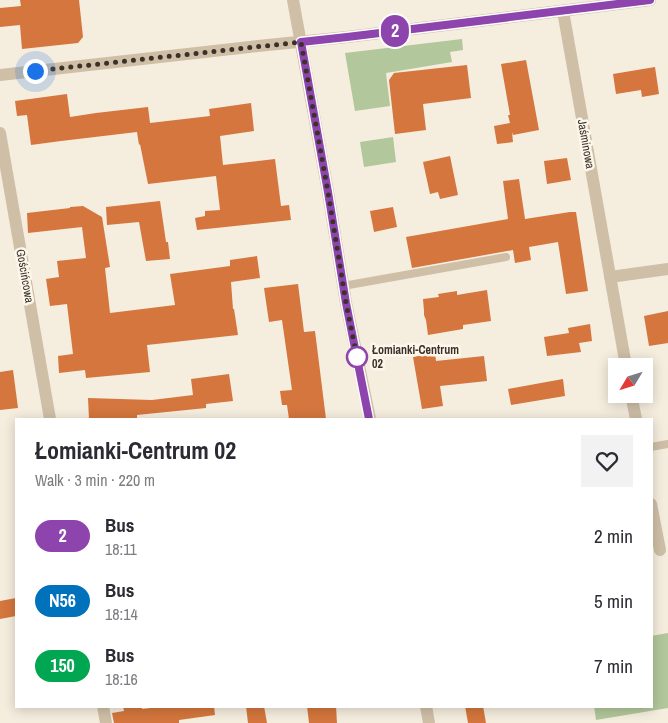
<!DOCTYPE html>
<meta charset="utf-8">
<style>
body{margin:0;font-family:"Archivo Narrow",sans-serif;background:#f2f2f3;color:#2b2b33;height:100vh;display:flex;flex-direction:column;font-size:19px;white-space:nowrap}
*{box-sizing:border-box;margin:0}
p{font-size:16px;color:#7c7c81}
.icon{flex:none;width:28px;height:28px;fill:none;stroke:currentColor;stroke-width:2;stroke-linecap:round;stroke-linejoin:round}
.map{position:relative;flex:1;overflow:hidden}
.drawer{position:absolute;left:15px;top:418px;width:638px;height:290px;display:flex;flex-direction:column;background:#fff;border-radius:0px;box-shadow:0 2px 12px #0003}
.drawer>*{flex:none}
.badge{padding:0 10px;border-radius:16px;font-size:18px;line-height:32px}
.needle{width:32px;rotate:232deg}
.tools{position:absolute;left:608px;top:358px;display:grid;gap:10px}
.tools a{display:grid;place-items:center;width:45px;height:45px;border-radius:0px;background:#fff;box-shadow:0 2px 12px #0003;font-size:25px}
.you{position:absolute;width:25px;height:25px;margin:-12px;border:4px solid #fff;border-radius:50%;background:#1a73e8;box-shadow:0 0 0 8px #1a73e833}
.map>.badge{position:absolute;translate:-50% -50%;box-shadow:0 0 0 2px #fff}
.round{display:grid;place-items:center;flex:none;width:52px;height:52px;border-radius:0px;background:#f2f2f3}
.head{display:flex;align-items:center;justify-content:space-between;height:85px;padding:0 20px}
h1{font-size:24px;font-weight:800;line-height:38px}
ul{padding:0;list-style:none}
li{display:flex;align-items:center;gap:15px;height:65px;padding:0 20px}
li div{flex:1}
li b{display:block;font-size:19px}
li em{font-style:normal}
li .badge{min-width:55px;font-weight:700;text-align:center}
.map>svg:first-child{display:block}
.green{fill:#b2c79b}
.building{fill:#d4763d}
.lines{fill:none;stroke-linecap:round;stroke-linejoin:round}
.service{stroke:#cfbfa7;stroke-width:8}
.minor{stroke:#cfbfa7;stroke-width:12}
.tertiary{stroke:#cfbfa7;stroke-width:12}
.line-casing{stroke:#fff;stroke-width:11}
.line{stroke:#8e44ad;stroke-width:8}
.walk{stroke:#3b3129;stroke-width:5;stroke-dasharray:0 9}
.stop-dot{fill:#fff;stroke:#8e44ad;stroke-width:2.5}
.labels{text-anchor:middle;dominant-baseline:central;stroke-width:5;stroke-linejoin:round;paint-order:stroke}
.street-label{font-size:12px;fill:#3b3129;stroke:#fcf7eb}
.stop-label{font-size:12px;font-weight:bold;fill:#3b3129;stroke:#fcf7eb;text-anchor:start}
</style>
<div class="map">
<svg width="668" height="723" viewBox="0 0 668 723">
<rect width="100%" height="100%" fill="#f5edde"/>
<g class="green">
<polygon points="462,39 463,50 450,52 452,62 386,73 390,106 355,111 345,53"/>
<polygon points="393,137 396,162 364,167 360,142"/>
<polygon points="668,633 668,708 596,720 594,706 651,706 651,636"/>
</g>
<g class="building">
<polygon points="20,0 79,0 83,37 78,43 22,49 20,25 0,27 0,8 21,6"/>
<polygon points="526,60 539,130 513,135 512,132 513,142 497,144 494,126 510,123 508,115 510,115 501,64"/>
<polygon points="467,65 471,98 423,104 426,130 395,134 389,80 394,73"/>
<polygon points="655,67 659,94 642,97 641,90 616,94 613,74"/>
<polygon points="67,94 70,117 96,113 148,107 150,123 210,116 209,109 251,103 254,131 220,136 223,165 275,159 281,206 289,205 291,220 197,230 195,218 205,216 205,211 220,210 216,176 148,184 140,144 139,145 137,132 61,141 31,145 27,115 17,116 15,101"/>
<polygon points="450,156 458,195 440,199 438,192 430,194 423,162"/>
<polygon points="567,158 571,180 547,184 544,161"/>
<polygon points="519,179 525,219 570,212 576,212 588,291 566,294 558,242 529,247 531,260 515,263 513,250 412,268 406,237 508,219 503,181"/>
<polygon points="160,201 166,242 168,242 170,259 146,261 139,222 107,225 106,207"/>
<polygon points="83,206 102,217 110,267 105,268 110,313 175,305 170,274 230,266 230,260 257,256 260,278 231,282 233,309 234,309 238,335 147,345 150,372 86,378 85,370 59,373 58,356 73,354 67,304 50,306 46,279 59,277 57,261 86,258 82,227 28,233 27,213 70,208 70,207"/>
<polygon points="393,207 397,227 374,232 370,211"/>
<polygon points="298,284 304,332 315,331 326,419 289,419 287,405 282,405 280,391 292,390 282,320 269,322 264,288"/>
<polygon points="487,290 491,321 463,325 463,329 428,335 426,320 424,315 424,311 423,299 439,297 438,294 457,291 457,295"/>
<polygon points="668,311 668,343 649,346 644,316"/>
<polygon points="590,324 592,341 579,343 581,352 547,356 544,337 569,333 568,328"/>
<polygon points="435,353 436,361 484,356 487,381 440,386 443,406 422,409 413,357"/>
<polygon points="13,370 18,408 0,410 0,372"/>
<polygon points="229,374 233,401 206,404 206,408 137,415 137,419 89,419 88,398 152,400 193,395 191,379"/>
<polygon points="563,379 565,396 511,405 508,389"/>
<polygon points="16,598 16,616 0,619 0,601"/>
<polygon points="123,706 142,706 142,709 169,706 214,706 215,715 179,720 179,723 114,723 112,713 124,711"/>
<polygon points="246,706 264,706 267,723 248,723"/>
<polygon points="307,706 336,706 337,723 309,723"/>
<polygon points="465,706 483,706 486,723 468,723"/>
</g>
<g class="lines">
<g class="service">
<polyline points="343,286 506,257"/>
<polyline points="651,447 668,444"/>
</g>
<g class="minor">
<polyline points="563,11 626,366"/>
<polyline points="0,133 50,419"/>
<polyline points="610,277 668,269"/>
<polyline points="631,394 636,419"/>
<polyline points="651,504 660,550"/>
<polyline points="103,706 106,723"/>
</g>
<g class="tertiary">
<polyline points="293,0 328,192 346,303 370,419"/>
<polyline points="0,75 258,46 347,37 650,0"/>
<polyline points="426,706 429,723"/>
</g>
</g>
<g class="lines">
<g class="line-casing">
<polyline id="line" points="369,419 346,303 328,192 301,42 347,37 650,0"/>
</g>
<use href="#line" class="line"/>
<polyline class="walk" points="35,71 301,42 328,192 346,303 357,357"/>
</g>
<circle class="stop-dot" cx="357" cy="357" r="10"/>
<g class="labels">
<g class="street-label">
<text transform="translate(586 144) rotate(80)">Jaśminowa</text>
<text transform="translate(25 276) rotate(80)">Gościńcowa</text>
</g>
<g class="stop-label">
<text x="372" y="350">Łomianki-Centrum<tspan x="372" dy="14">02</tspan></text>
</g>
</g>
</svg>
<div class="tools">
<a><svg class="needle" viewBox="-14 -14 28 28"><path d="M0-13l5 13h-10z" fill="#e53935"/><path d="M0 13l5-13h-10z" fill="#7c7c81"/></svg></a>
</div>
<div class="you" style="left:35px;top:71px"></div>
<b class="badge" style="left:395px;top:31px;background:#8e44ad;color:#fff">2</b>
<section class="drawer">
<div class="head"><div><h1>Łomianki-Centrum 02</h1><p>Walk · 3 min · 220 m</p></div><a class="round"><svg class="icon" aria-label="heart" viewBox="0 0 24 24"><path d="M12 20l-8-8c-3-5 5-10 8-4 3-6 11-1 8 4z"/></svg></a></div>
<ul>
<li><span class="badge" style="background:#8e44ad;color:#fff">2</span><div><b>Bus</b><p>18:11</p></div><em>2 min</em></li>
<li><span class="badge" style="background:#0072bc;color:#fff">N56</span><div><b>Bus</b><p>18:14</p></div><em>5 min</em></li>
<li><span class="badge" style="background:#00a651;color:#fff">150</span><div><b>Bus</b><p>18:16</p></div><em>7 min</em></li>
</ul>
</section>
</div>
